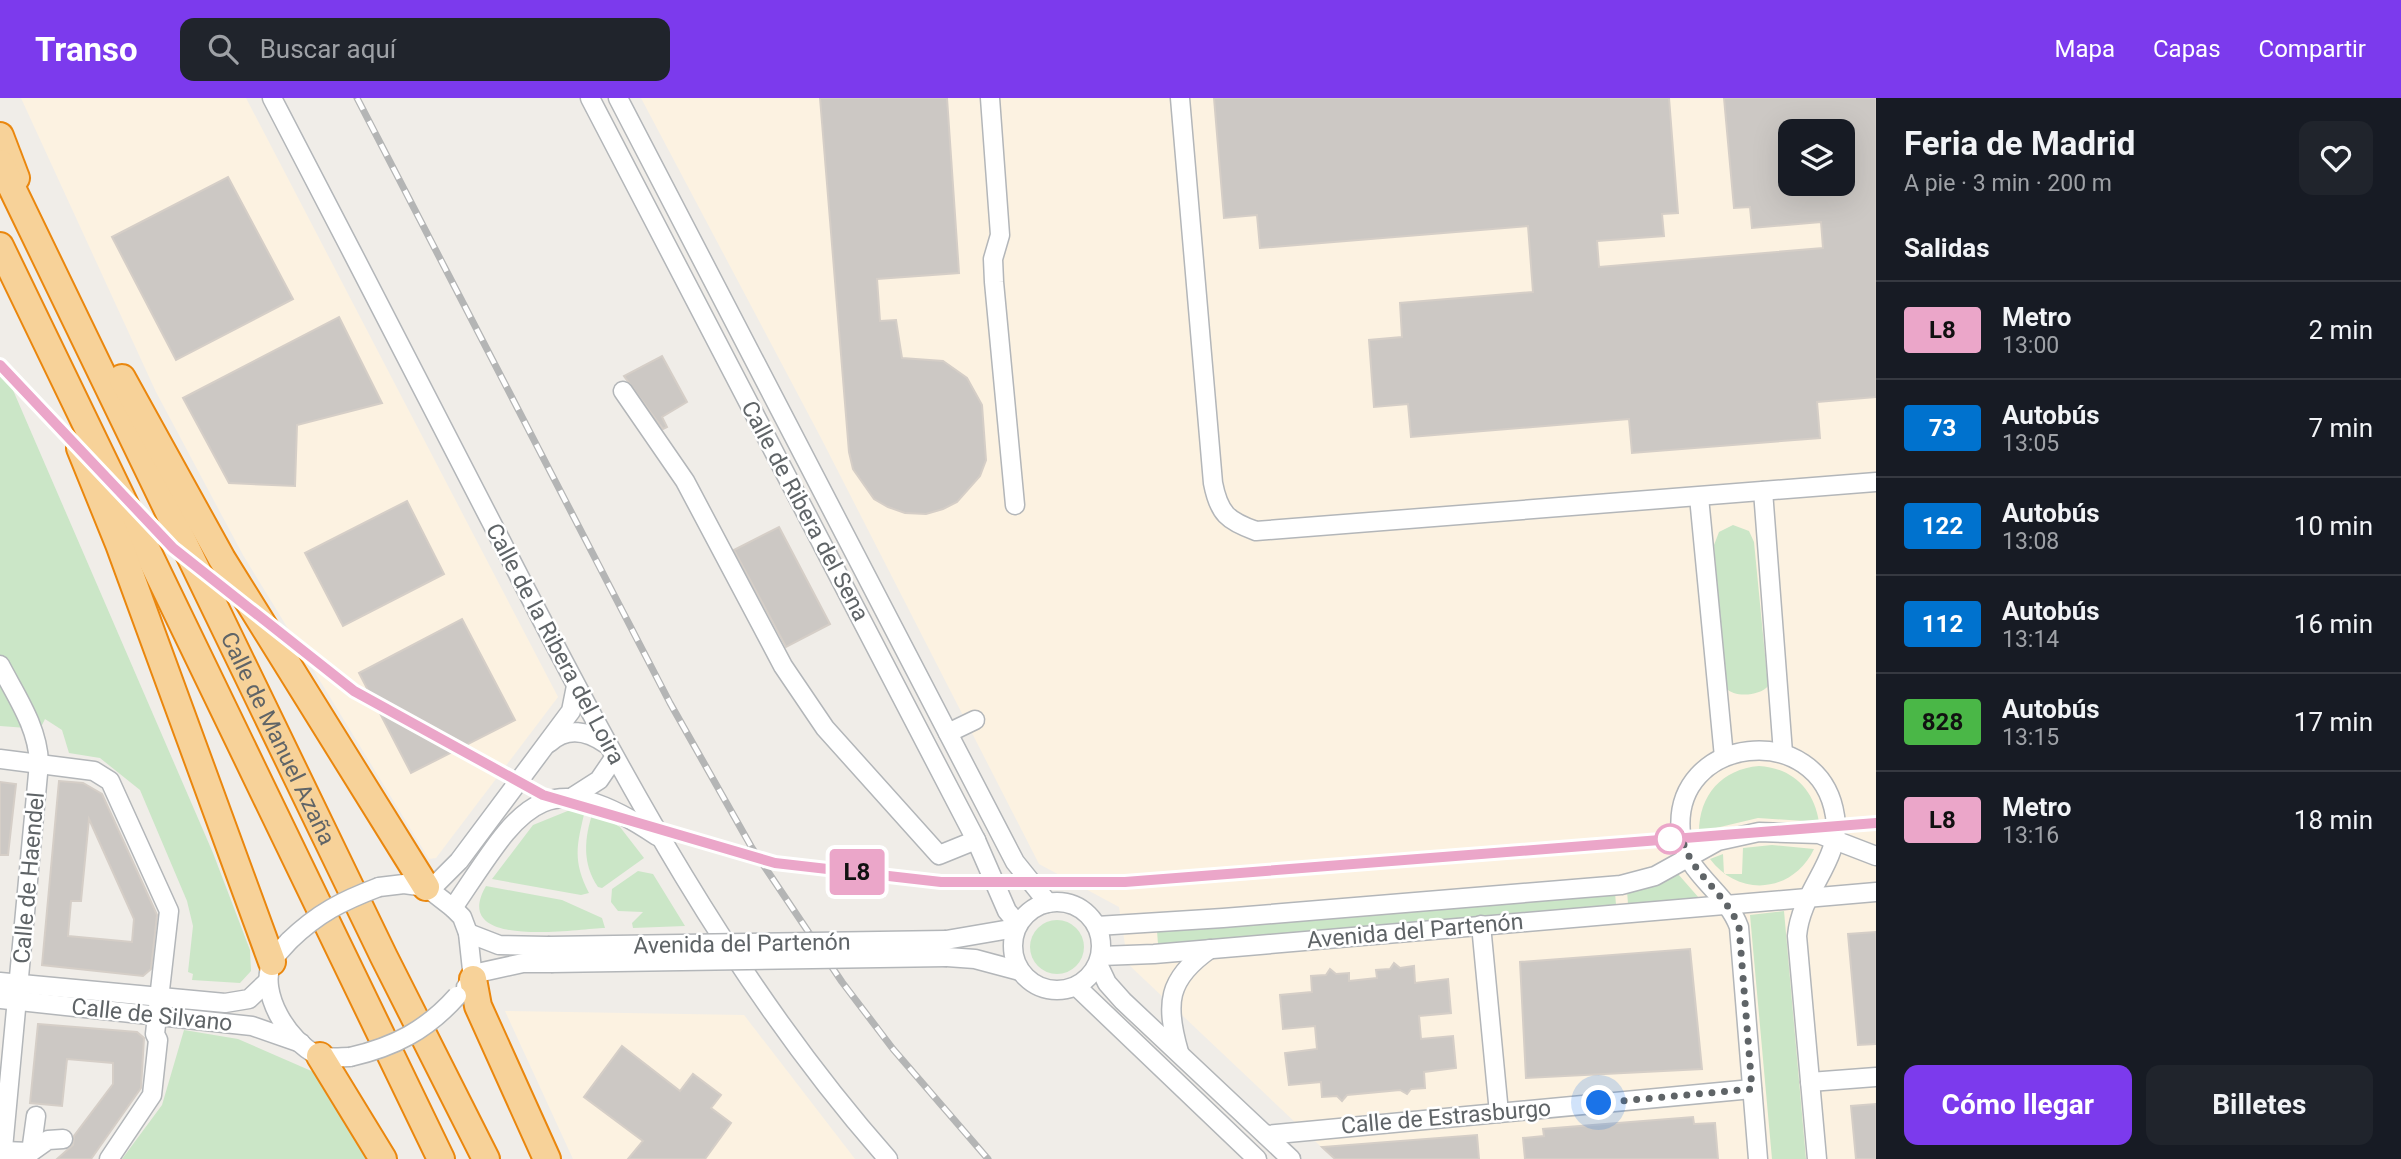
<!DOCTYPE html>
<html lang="es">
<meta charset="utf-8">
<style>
body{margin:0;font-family:Roboto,sans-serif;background:#20242c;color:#f1f3f6;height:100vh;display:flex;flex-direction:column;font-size:26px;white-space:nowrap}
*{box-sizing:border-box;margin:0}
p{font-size:23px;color:#9ea1a6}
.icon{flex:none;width:38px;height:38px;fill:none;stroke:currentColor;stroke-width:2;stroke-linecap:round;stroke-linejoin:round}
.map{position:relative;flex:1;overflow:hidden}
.details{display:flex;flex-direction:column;background:#171b24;width:525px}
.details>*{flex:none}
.badge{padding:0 14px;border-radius:5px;font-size:24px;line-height:46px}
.controls{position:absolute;left:1778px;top:21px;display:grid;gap:14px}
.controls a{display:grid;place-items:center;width:77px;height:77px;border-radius:14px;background:#171b24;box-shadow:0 7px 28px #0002;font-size:35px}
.you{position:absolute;width:35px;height:35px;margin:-18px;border:5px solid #fff;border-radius:50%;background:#1a73e8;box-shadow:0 0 0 10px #1a73e833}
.map>.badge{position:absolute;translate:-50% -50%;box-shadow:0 0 0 4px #fff}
h2{padding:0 28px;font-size:26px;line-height:63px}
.round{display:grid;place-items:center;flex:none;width:74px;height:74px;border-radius:14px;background:#20242c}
.summary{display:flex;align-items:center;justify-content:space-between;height:119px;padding:0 28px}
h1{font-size:33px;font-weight:700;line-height:52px}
.cta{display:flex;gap:14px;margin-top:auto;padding:14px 28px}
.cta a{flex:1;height:80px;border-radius:14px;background:#7c3aed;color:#fff;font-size:28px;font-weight:700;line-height:80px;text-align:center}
.cta a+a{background:#20242c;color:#f1f3f6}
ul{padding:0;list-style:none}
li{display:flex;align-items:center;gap:21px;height:98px;padding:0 28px;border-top:2px solid #363941}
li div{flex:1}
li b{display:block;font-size:26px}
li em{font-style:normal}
li .badge{min-width:77px;font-weight:700;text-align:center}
header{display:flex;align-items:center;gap:42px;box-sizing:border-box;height:98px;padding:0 35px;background:#7c3aed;color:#fff}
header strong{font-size:33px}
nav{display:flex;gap:38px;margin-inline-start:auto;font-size:24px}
.search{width:490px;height:63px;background:#20242c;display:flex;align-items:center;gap:18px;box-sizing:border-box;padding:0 24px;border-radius:14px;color:#9ea1a6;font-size:26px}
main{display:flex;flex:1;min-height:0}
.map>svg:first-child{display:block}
.commercial{fill:#fcf2e1;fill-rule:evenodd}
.green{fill:#cbe6c7}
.building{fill:#ccc8c4;stroke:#d5cec7;stroke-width:2;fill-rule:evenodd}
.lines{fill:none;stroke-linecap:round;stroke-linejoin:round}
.minor-casing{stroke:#b3b6b9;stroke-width:21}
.highway-casing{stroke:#ea870e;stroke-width:30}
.minor{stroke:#fff;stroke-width:18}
.highway{stroke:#f7d299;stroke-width:26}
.rail-casing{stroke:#b4b5b5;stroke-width:7}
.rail{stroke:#fff;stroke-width:4.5;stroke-dasharray:13;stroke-linecap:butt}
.minor-bridge-casing{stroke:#b3b6b9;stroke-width:21;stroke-linecap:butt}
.minor-bridge{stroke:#fff;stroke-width:18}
.line-casing{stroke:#fff;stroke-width:16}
.line{stroke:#eba6c9;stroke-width:10}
.walk{stroke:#5f6467;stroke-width:7;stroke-dasharray:0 12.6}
.stop-dot{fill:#fff;stroke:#eba6c9;stroke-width:3.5}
.labels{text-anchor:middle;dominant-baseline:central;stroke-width:5;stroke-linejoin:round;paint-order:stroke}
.street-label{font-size:23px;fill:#5f6467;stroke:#fff}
</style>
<header>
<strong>Transo</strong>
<div class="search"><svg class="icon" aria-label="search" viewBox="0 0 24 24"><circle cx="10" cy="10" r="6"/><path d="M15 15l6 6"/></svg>Buscar aquí</div>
<nav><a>Mapa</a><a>Capas</a><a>Compartir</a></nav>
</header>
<main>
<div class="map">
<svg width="1876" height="1061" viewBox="0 0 1876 1061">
<rect width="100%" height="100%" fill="#f0ede8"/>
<g class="commercial">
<polygon points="21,0 246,0 558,599 436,760 429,761 243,457 156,294"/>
<path d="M 641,0 L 1876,0 L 1876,1061 L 1334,1061 L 1128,866 L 1119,809 L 1039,766 L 821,340 ZM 1790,33 L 1843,33 L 1843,86 L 1790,86 Z"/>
<polygon points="505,913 744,917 855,1061 573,1061"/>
</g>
<g class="green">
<polygon points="0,262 213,755 250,852 251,873 240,885 192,882 193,876 188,874 193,828 187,803 140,692 100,660 69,655 62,632 45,621 40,631 0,628"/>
<path d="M 1733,427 L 1749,433 L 1754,444 L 1768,588 C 1760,598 1734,600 1726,590 L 1714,447 L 1719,434 Z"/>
<path d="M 1759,668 C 1792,670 1814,691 1819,724 L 1758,720 L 1699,734 C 1699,697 1722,671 1759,668 Z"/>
<path d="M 570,712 L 585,712 C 577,747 572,762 589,795 L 581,797 L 492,781 L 533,727 Z"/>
<path d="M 593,714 L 620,729 L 644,760 L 602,790 L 598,789 C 582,766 584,740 593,714 Z"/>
<path d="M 1772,747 L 1814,751 C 1793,795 1739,800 1710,761 L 1723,756 L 1724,776 L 1742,776 L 1743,750 Z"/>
<polygon points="638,773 653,776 685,828 633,830 632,825 643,814 618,813 611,804 612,791"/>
<polygon points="1678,776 1699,800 1628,806 1627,793 1648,790"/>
<path d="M 486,788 L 562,802 L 602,820 L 605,830 C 574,831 449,852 486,788 Z"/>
<polygon points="1615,794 1616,807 1158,846 1157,833"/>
<polygon points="1784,813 1806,1061 1772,1061 1750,817"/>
<circle cx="1057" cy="849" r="27"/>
<polygon points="184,932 238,941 316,975 374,1061 122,1061 162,1007"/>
</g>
<g class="building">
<polygon points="820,0 947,0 959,175 877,181 880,223 896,222 902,260 943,263 967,280 982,307 986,362 980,378 957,404 943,411 926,416 905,415 888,409 874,401 853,371 849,354"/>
<path d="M 1214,0 L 1669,0 L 1678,115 L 1662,116 L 1664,138 L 1597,143 L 1599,169 L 1823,150 L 1821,124 L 1752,130 L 1750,109 L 1734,110 L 1724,0 L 1876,0 L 1876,299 L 1817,304 L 1820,340 L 1632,355 L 1629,321 L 1411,339 L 1408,306 L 1374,309 L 1369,242 L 1402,239 L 1400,205 L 1533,194 L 1528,128 L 1260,150 L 1257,117 L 1224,120 ZM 1790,33 L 1843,33 L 1843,86 L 1790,86 Z"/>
<polygon points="228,79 293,201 176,262 112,139"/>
<polygon points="339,219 382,305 297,327 295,388 229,385 183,300"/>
<polygon points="662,258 687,304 662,319 667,329 663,331 624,278"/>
<polygon points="407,403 444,476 343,528 305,455"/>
<polygon points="779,429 830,526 786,549 734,452"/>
<polygon points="462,521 515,622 411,675 359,575"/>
<path d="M 59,683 L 83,685 L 102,696 L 157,817 L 151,871 L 143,878 L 42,867 ZM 89,721 L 134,821 L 132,844 L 68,838 L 71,803 L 81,803 Z"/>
<polygon points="0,684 16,686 8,757 0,757"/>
<polygon points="1876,834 1876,946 1858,947 1848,836"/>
<polygon points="1690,851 1702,971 1526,980 1520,864"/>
<polygon points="1394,865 1400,870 1414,868 1415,885 1448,881 1451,915 1419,918 1421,941 1453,938 1456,970 1424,974 1425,990 1411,991 1407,996 1400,992 1347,997 1342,1003 1337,998 1322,999 1321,984 1289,987 1285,955 1317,951 1315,928 1283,931 1280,897 1312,894 1311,878 1326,877 1330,871 1336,876 1349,875 1349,883 1377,880 1376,872 1390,871"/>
<polygon points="38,926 137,934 144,940 141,990 91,1061 57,1061 73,1047 74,1038 113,986 113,965 67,961 62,1008 30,1005"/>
<polygon points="622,948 680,993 693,976 721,997 711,1010 731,1025 705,1061 628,1061 643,1043 584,999"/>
<polygon points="1876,1006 1876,1061 1856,1061 1851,1008"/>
<polygon points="1693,1019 1694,1026 1715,1025 1718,1061 1525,1061 1523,1040 1544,1038 1543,1031"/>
<polygon points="1477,1037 1479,1061 1335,1061 1322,1049"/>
</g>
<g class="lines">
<g class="minor-casing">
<g id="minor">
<path d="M 272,0 C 354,157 435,315 516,472 C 623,679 733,886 888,1061"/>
<polyline points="590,0 976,742 1007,813 1018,826"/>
<polyline points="618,0 1015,764 1048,805"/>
<polyline points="990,0 1000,137 993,161 994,184 1015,407"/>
<path d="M 1180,0 L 1213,385 C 1219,416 1228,423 1256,433 L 1876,384"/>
<polyline points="623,293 685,383 783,568 825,630 939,757 976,742"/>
<polyline points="1763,393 1783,655"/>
<polyline points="1699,399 1724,659"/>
<path d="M 0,567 C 16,598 38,629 39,665 L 2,1061"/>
<polyline points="948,635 975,622"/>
<path d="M 549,645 C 567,628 588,633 606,646"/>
<polyline points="0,661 94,673 110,683 169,813 155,936 158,942 152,997 109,1061"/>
<polyline points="574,698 599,682 614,660"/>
<polyline points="379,789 404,786 426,789 453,810 462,819 468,835 473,881 466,889"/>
<polyline points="431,791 459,763 571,613 576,588"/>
<circle cx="1057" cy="848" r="44"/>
<path d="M 453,810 C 519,713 540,659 657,738"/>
<polyline points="1481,827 1499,1015"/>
<polyline points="1097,828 1223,820 1621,787 1655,778 1718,743 1759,734 1819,736 1876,758"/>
<polyline points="468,835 499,847 548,848"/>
<polyline points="946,842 1016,830"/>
<path d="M 289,843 C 284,849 275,857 272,864 C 258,895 289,944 317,957 C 326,961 340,959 350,959"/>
<polyline points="1101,858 1154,856 1876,794"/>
<polyline points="947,859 975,861 1020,873"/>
<polyline points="1098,866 1107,885 1123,903 1291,1061"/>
<polyline points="473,876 523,865 551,865"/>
<polyline points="0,884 225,905 249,901 268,883"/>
<polyline points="1077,889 1257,1061"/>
<polyline points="0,901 252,928 301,945"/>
<path d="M 1179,954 C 1165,906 1167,881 1210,851"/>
<polyline points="1810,984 1876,979"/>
<polyline points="1266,1037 1752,991"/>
<polyline points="3,1053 31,1054 48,1042 63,1041"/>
<polyline points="31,1054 36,1018"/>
<path d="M 1758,1061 L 1739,829 C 1726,793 1685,776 1681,736 C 1670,637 1820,620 1835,718 C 1842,763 1801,791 1797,838 L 1817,1061"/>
</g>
</g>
<g class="highway-casing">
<g id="highway">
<polyline points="0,38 16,80"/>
<path id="s1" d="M 0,65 L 384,859 L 486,1061"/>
<polyline points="0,148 441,1061"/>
<polyline points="122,280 222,461 426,789"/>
<polyline points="80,350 119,446 272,864"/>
<polyline points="473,881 478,908 547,1061"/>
<polyline points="320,958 383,1061"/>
</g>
</g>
<use href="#minor" class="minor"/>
<use href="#highway" class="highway"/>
<g class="rail-casing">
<polyline id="rail" points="357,0 670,605 752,750 842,884 893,951 988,1061"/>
</g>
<use href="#rail" class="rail"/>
<g class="minor-bridge-casing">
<g id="minor-bridge">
<path d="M 289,843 C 318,815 342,803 379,789"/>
<polyline points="548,848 946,842"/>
<polyline points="551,865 947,859"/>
<path d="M 350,959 C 394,949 427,932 457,898"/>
</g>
</g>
<use href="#minor-bridge" class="minor-bridge"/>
</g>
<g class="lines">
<g class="line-casing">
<polyline id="line" points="0,267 173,450 354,593 543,697 775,765 941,784 1125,784 1876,725"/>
</g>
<use href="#line" class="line"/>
<path class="walk" d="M 1599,1005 L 1752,991 L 1739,829 C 1725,792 1688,776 1681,735 L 1670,741"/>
</g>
<circle class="stop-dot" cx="1670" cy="741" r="14"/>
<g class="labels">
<g class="street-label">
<text transform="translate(805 413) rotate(62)">Calle de Ribera del Sena</text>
<text transform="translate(555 546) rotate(62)">Calle de la Ribera del Loira</text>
<text stroke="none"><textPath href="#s1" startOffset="639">Calle de Manuel Azaña</textPath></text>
<text transform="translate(29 780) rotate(-85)">Calle de Haendel</text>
<text transform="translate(1415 833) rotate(-5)">Avenida del Partenón</text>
<text transform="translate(742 846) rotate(-1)">Avenida del Partenón</text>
<text transform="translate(152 917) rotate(6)">Calle de Silvano</text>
<text transform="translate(1446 1019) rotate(-5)">Calle de Estrasburgo</text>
</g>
</g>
</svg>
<div class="controls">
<a><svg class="icon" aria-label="layers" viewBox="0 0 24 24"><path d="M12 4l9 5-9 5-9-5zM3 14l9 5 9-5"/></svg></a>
</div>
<div class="you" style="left:1599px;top:1005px"></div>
<b class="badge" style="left:857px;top:774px;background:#eba6c9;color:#111">L8</b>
</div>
<section class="details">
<div class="summary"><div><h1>Feria de Madrid</h1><p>A pie · 3 min · 200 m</p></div><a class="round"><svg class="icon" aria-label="heart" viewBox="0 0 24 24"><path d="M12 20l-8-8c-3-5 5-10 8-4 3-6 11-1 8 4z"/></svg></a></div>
<h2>Salidas</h2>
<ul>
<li><span class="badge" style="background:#eba6c9;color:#111">L8</span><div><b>Metro</b><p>13:00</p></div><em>2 min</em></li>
<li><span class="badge" style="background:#0072ce;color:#fff">73</span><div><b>Autobús</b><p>13:05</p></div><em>7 min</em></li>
<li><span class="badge" style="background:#0072ce;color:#fff">122</span><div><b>Autobús</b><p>13:08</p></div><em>10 min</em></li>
<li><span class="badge" style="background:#0072ce;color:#fff">112</span><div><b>Autobús</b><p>13:14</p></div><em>16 min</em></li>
<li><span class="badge" style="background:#4ab747;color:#111">828</span><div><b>Autobús</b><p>13:15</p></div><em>17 min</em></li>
<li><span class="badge" style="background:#eba6c9;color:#111">L8</span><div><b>Metro</b><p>13:16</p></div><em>18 min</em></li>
</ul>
<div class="cta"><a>Cómo llegar</a><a>Billetes</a></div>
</section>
</main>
